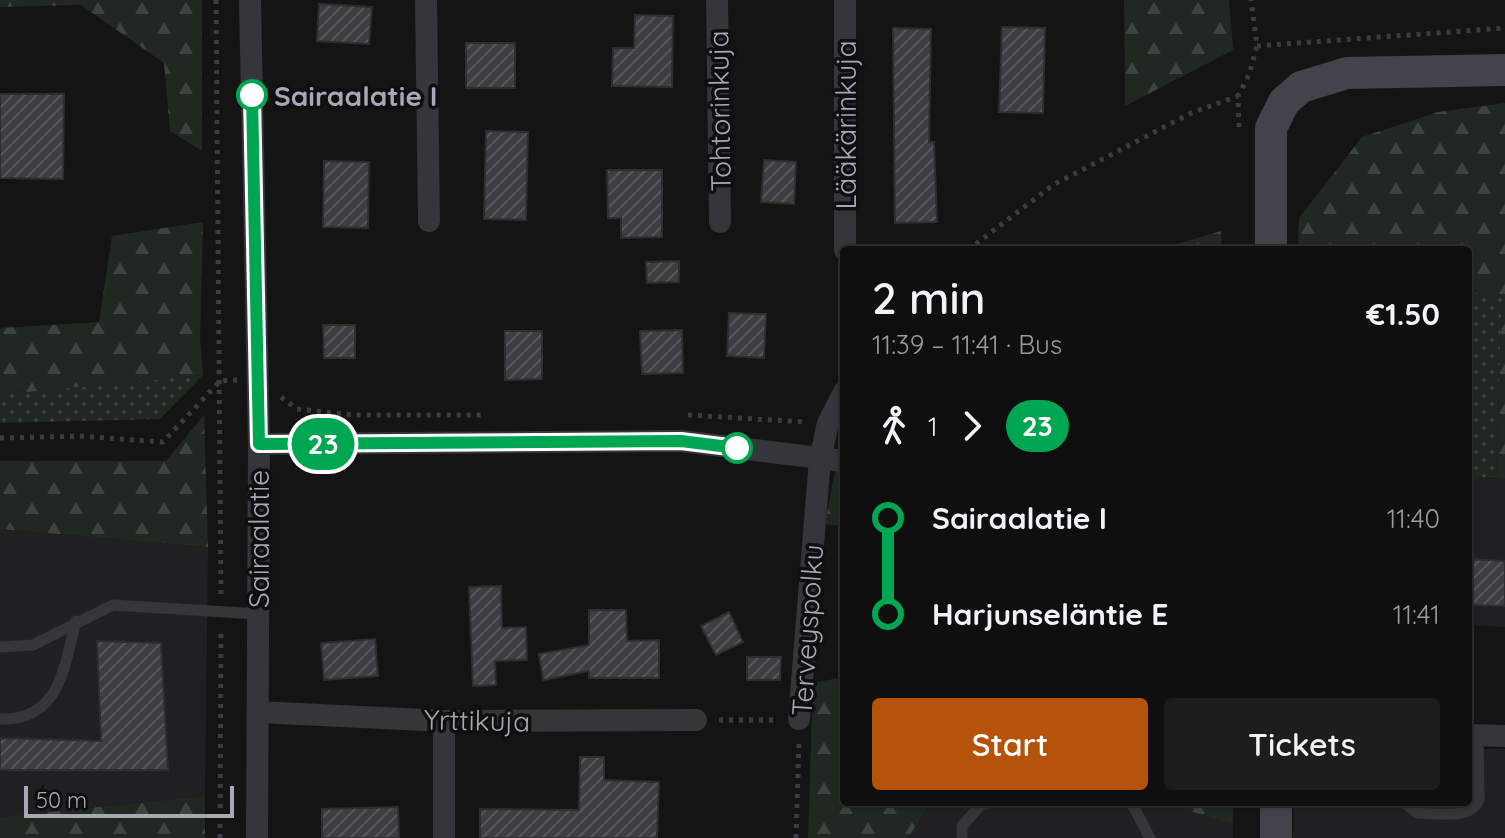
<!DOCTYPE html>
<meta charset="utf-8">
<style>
body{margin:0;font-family:Quicksand,sans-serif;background:#1d1d1e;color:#f1f3f6;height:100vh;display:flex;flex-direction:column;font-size:30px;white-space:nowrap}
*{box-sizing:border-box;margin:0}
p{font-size:26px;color:#9b9c9f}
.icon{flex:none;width:44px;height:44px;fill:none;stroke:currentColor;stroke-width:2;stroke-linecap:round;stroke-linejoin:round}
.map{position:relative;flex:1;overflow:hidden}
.details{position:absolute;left:840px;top:246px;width:632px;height:560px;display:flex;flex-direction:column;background:#0f0f10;border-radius:8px;box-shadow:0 2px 6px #0004,0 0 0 2px #2f2f30}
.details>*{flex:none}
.badge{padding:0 16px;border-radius:26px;font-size:28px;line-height:52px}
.scale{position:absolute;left:24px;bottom:20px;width:210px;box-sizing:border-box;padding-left:8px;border:4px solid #a5a9b6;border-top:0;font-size:22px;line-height:28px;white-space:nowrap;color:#a5a9b6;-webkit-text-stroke:6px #0f0f10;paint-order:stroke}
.map>.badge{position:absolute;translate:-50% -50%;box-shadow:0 0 0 4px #fff}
.legs{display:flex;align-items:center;gap:12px;height:88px;padding:0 32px;font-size:26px}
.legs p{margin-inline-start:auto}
.head{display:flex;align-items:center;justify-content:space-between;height:136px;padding:0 32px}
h1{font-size:44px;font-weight:600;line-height:60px}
.action{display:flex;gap:16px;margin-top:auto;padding:16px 32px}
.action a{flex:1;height:92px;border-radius:8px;background:#b45309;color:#fff;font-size:32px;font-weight:600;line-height:92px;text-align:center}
.action a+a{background:#1d1d1e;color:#f1f3f6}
ul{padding:0 32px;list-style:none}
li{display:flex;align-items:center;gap:28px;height:96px;font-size:30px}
li i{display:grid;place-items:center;width:12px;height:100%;margin:0 10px;background:currentColor}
li i::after{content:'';width:20px;height:20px;margin:-10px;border:6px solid;border-radius:50%;background:#0f0f10}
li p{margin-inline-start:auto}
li:first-child i{background:linear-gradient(#0000 50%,currentColor 0)}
li:last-child i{background:linear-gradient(currentColor 50%,#0000 0)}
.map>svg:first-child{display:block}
.built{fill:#202022}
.grass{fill:url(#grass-dots)}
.forest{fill:url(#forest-firs)}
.building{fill:url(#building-hatch);stroke:#2e2e31;stroke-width:2}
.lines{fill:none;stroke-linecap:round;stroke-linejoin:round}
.path{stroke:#3b3c42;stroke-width:5;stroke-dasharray:4 6;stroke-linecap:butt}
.lane{stroke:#35353a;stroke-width:11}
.street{stroke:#35353a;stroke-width:22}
.secondary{stroke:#43444b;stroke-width:32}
.line-1-casing{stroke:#fff;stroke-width:18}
.line-1{stroke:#00a651;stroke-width:12}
.stop-1-dot{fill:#fff;stroke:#00a651;stroke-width:4}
.labels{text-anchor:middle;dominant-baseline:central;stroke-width:7;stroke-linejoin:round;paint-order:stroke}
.stop-label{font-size:28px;font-weight:bold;fill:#a5a9b6;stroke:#0f0f10;text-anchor:start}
.street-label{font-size:28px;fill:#a5a9b6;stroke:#0f0f10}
</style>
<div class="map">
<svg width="1505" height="838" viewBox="0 0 1505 838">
<defs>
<pattern id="grass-dots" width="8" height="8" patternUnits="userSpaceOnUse" patternTransform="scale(2)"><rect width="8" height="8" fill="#202821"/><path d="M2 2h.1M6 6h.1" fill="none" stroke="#3d443f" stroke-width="1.8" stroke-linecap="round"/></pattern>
<pattern id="forest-firs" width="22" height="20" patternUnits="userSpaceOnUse" patternTransform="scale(2)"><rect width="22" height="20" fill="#202821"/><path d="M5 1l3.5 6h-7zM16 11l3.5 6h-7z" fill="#3d443f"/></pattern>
<pattern id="building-hatch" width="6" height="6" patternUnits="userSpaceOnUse" patternTransform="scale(2)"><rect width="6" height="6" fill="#3e3e42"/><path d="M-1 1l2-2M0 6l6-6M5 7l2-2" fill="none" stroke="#57575b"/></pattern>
</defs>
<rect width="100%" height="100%" fill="#141415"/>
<g class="built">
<polygon points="1468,477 1505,479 1505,627 1468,625"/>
<polygon points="0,529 208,547 205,796 0,817"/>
<polygon points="1468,749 1505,749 1505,838 1293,838 1294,802 1468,802"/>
<polygon points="932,802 1176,802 1177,807 1233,824 1233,838 908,838"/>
</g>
<g class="grass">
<polygon points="1468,292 1502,296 1496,478 1468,477"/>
<polygon points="203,375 160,419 0,423 0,390 27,392"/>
</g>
<g class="forest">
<polygon points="0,0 202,0 202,151 170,131 164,63 81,5 0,7"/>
<polygon points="1124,0 1229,0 1233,50 1125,106"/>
<polygon points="1505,103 1505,479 1496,478 1502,296 1468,292 1468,250 1298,250 1299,218 1362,137 1438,112"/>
<polygon points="203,222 200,338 203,375 27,392 0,390 0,328 99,322 112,236"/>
<polygon points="1221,231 1222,250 1157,250"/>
<polygon points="204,415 208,547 0,529 0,461 166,461"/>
<polygon points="835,471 844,471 844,526 825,524"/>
<polygon points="844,677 844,802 932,802 908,838 808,838 813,683"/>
<polygon points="205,796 205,838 0,838 0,817"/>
<polygon points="1176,802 1233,802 1233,824 1177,807"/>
</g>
<g class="building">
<polygon points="319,4 372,7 369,44 317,41"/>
<polygon points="635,15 673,16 672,87 612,86 613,48 634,48"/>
<polygon points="1002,27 1045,28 1043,113 999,112"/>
<polygon points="893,28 931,29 929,142 934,142 937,222 895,223"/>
<rect x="466" y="43" width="49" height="45"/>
<polygon points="0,94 64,94 63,179 0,178"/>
<polygon points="486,131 528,132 526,220 484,219"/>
<polygon points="764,160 796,162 794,204 761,202"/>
<polygon points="324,161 369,162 368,228 323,227"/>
<polygon points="607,170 662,170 662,237 621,238 621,218 608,218"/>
<polygon points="679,261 679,282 647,283 646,262"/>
<polygon points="729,313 766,314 764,358 727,356"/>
<polygon points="323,325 355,325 355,358 324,358"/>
<polygon points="682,330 683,373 642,374 640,331"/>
<polygon points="505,331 542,331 542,379 505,380"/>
<polygon points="1468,559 1505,561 1505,606 1468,605"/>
<polygon points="501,586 502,628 526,627 527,660 495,661 496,685 473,686 469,587"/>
<polygon points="589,610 626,610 627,641 659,640 659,678 589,678 589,671 543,680 539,654 589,645"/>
<polygon points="729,612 743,642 716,655 701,626"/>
<polygon points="375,639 378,676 324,680 321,643"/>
<polygon points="97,641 161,643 168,770 0,770 0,738 101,741"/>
<polygon points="747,657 781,657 780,680 747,680"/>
<polygon points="580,757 604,757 604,780 659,782 657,838 480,838 480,809 579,810"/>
<polygon points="398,807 399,838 322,838 322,809"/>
</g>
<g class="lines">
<g class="path">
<polyline points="216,0 221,595"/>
<polyline points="1257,46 1505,28"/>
<polyline points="1239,127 1238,96 1249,75 1257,46 1251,0"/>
<polyline points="968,250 1053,185 1191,113 1238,96"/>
<polyline points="281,397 297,409 353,415 486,415"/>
<polyline points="688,415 806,422"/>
<polyline points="0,438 79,436 163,442 220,381 237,380"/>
<polyline points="719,720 777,720"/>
<polyline points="220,838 221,629"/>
<polyline points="796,838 799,743"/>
</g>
<g class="lane">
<polyline points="0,647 33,645 113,605 258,614"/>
<path d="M 0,719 C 60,721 64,667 76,621"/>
<polyline points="1131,802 1150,838"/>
<path d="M 1403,802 L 1417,813 C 1437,813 1471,821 1479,799 L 1478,735"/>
<polyline points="962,838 962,826 980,806 991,802"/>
</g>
<g class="street">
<polyline points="250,0 259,444 257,838"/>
<polyline points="426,0 429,221"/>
<polyline points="717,0 720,222"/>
<polyline points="845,0 845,250"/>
<polyline points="259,444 681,441 844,461"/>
<polyline points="258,712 444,721 696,720"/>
<polyline points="799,719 820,459 828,423 844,392"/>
<polyline points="444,721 444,838"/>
<polyline points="1468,735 1505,736"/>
</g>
<g class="secondary">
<polyline points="1271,250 1271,128 1284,102 1301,87 1347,73 1505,70"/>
<polyline points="1276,838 1276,802"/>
</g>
</g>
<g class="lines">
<g class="line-1-casing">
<polyline id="line-1" points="252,95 259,444 681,441 737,448"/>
</g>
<use href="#line-1" class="line-1"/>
</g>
<g class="stop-1-dot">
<circle cx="252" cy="95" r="14"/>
<circle cx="737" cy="448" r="14"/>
</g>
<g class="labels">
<g class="stop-label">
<text x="274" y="95">Sairaalatie I</text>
</g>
<g class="street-label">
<text transform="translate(719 111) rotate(-91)">Tohtorinkuja</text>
<text transform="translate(845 125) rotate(-90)">Lääkärinkuja</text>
<text transform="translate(258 539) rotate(-90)">Sairaalatie</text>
<text transform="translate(807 630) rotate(-86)">Terveyspolku</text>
<text transform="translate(477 720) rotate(1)">Yrttikuja</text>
</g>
</g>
</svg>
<div class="scale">50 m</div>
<b class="badge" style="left:323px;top:444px;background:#00a651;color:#fff">23</b>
<section class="details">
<div class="head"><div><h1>2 min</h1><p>11:39 – 11:41 · Bus</p></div><b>€1.50</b></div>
<div class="legs"><svg class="icon" aria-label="walk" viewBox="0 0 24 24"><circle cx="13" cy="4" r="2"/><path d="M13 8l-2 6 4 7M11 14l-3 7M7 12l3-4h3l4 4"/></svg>1<svg class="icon" aria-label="forward" viewBox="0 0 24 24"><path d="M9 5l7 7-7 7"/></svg><b class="badge" style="background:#00a651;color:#fff">23</b></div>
<ul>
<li><i style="color:#00a651"></i><b>Sairaalatie I</b><p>11:40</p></li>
<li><i style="color:#00a651"></i><b>Harjunseläntie E</b><p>11:41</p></li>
</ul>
<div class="action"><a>Start</a><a>Tickets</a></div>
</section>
</div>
